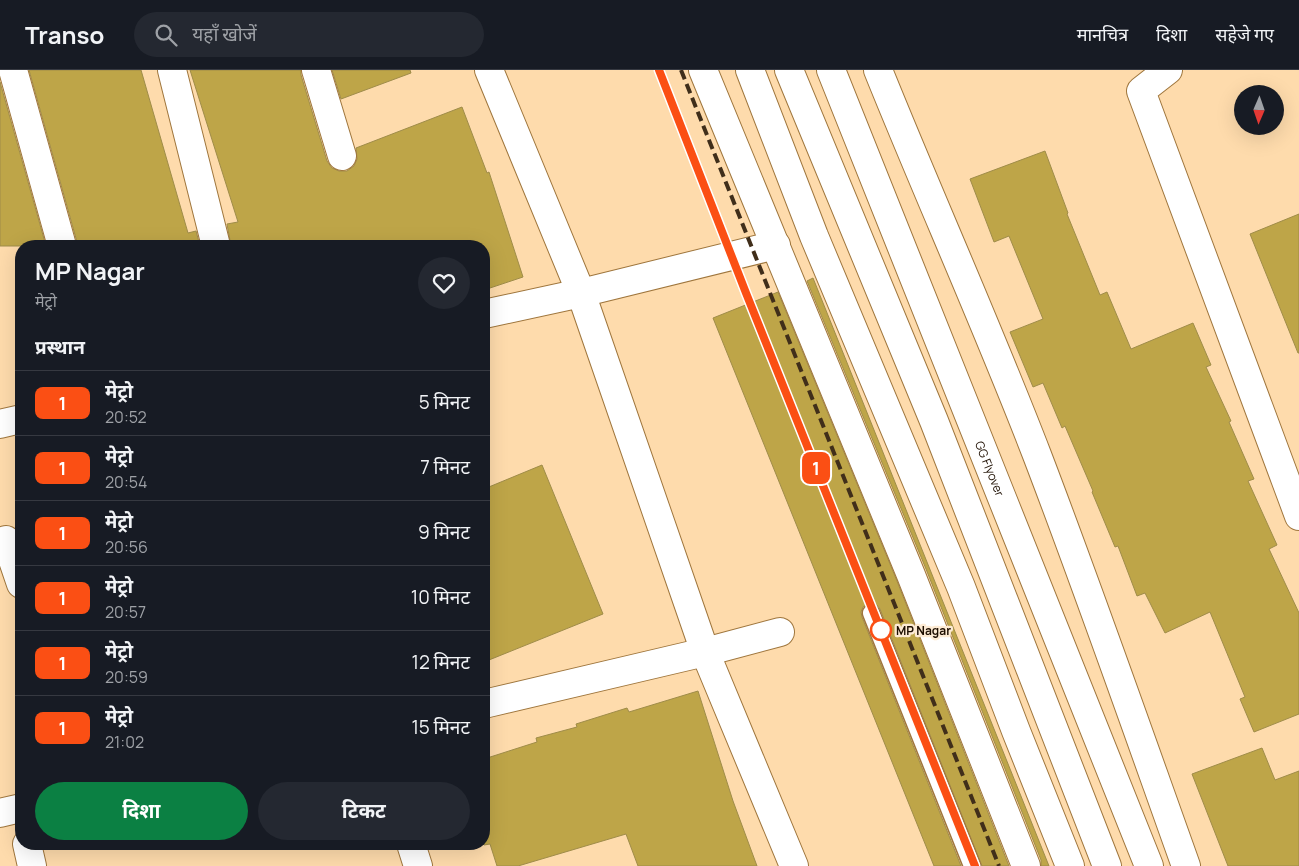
<!DOCTYPE html>
<html lang="hi">
<meta charset="utf-8">
<style>
body{margin:0;font-family:Manrope,"Noto Sans Devanagari",sans-serif;background:#242831;color:#f1f3f6;height:100vh;display:flex;flex-direction:column;font-size:19px;white-space:nowrap}
*{box-sizing:border-box;margin:0}
p{font-size:16px;color:#9ea1a6}
.icon{flex:none;width:28px;height:28px;fill:none;stroke:currentColor;stroke-width:2;stroke-linecap:round;stroke-linejoin:round}
.map{position:relative;flex:1;overflow:hidden}
.drawer{position:absolute;left:15px;top:170px;width:475px;height:610px;display:flex;flex-direction:column;background:#171b24;border-radius:20px;box-shadow:0 5px 20px #0002}
.drawer>*{flex:none}
.badge{padding:0 10px;border-radius:8px;font-size:18px;line-height:32px}
.needle{width:32px;rotate:182deg}
.buttons{position:absolute;left:1234px;top:15px;display:grid;gap:10px}
.buttons a{display:grid;place-items:center;width:50px;height:50px;border-radius:50%;background:#171b24;box-shadow:0 5px 20px #0002;font-size:25px}
.map>.badge{position:absolute;translate:-50% -50%;box-shadow:0 0 0 2px #fff}
h2{padding:0 20px;font-size:19px;line-height:45px}
.round{display:grid;place-items:center;flex:none;width:52px;height:52px;border-radius:26px;background:#242831}
.head{display:flex;align-items:center;justify-content:space-between;height:85px;padding:0 20px}
h1{font-size:24px;font-weight:700;line-height:38px}
.action{display:flex;gap:10px;margin-top:auto;padding:10px 20px}
.action a{flex:1;height:58px;border-radius:30px;background:#0b8043;color:#fff;font-size:20px;font-weight:700;line-height:58px;text-align:center}
.action a+a{background:#242831;color:#f1f3f6}
ul{padding:0;list-style:none}
li{display:flex;align-items:center;gap:15px;height:65px;padding:0 20px;border-top:1px solid #363941}
li div{flex:1}
li b{display:block;font-size:19px}
li em{font-style:normal}
li .badge{min-width:55px;font-weight:700;text-align:center}
header{display:flex;align-items:center;gap:30px;box-sizing:border-box;height:70px;padding:0 25px;background:#171b24;border-bottom:1px solid #363941}
header strong{font-size:24px}
nav{display:flex;gap:28px;margin-inline-start:auto;font-size:18px}
.search{width:350px;height:45px;background:#242831;display:flex;align-items:center;gap:12px;box-sizing:border-box;padding:0 18px;border-radius:28px;color:#9ea1a6;font-size:19px}
.map>svg:first-child{display:block}
.building{fill:#bea548;stroke:#9f8c49}
.lines{fill:none;stroke-linecap:round;stroke-linejoin:round}
.service-casing{stroke:#9f763d;stroke-width:19}
.minor-casing{stroke:#9f763d;stroke-width:30}
.secondary-casing{stroke:#9f763d;stroke-width:30}
.primary-casing{stroke:#9f763d;stroke-width:30}
.service{stroke:#fff;stroke-width:16}
.minor{stroke:#fff;stroke-width:28}
.secondary{stroke:#fff;stroke-width:28}
.primary{stroke:#fff;stroke-width:28}
.rail{stroke:#402e1a;stroke-width:4;stroke-dasharray:10 5;stroke-linecap:butt}
.line-casing{stroke:#fff;stroke-width:11}
.line{stroke:#fb4f14;stroke-width:8}
.stop-dot{fill:#fff;stroke:#fb4f14;stroke-width:2.5}
.labels{text-anchor:middle;dominant-baseline:central;stroke-width:4.5;stroke-linejoin:round;paint-order:stroke}
.street-label{font-size:12px;fill:#1d0e00;stroke:#fdebd4}
.stop-label{font-size:12px;font-weight:bold;fill:#1d0e00;stroke:#fdebd4;text-anchor:start}
</style>
<header>
<strong>Transo</strong>
<div class="search"><svg class="icon" aria-label="search" viewBox="0 0 24 24"><circle cx="10" cy="10" r="6"/><path d="M15 15l6 6"/></svg>यहाँ खोजें</div>
<nav><a>मानचित्र</a><a>दिशा</a><a>सहेजे गए</a></nav>
</header>
<div class="map">
<svg width="1299" height="796" viewBox="0 0 1299 796">
<rect width="100%" height="100%" fill="#fedbac"/>
<g class="building">
<polygon points="29,0 141,0 188,163 196,161 200,176 77,176 77,172"/>
<polygon points="190,0 301,0 301,5 327,91 332,98 339,101 347,101 354,96 357,89 356,78 462,37 487,103 489,102 523,207 484,220 484,176 231,176 227,154 238,152"/>
<polygon points="332,0 410,0 411,3 341,29"/>
<polygon points="0,12 46,176 0,176"/>
<polygon points="1045,81 1068,143 1067,144 1100,225 1107,222 1131,279 1193,253 1211,295 1206,297 1231,351 1229,352 1254,409 1248,411 1277,475 1269,479 1299,543 1299,644 1254,662 1240,629 1245,627 1210,542 1165,563 1145,523 1137,526 1118,476 1115,477 1092,422 1093,421 1065,356 1062,358 1043,313 1033,317 1010,262 1043,249 1009,166 994,172 970,109"/>
<polygon points="1299,144 1299,283 1298,283 1250,164"/>
<polygon points="813,208 1049,796 1041,796 1041,790 926,499 807,211"/>
<polygon points="778,222 897,511 1009,796 982,796 880,539 877,535 873,533 868,534 863,537 861,542 862,547 961,796 934,796 713,248"/>
<polygon points="542,395 603,544 484,592 484,419"/>
<polygon points="698,621 733,731 757,796 638,796 626,764 518,796 497,796 490,774 484,775 484,689 537,672 536,668 577,657 576,654 627,638 629,642"/>
<polygon points="1262,678 1275,710 1299,701 1299,796 1228,796 1192,704"/>
</g>
<g class="lines">
<g class="service-casing">
<polyline id="service" points="871,543 972,796"/>
</g>
<g class="minor-casing">
<g id="minor">
<polyline points="13,0 62,176"/>
<polyline points="172,0 216,176"/>
<polyline points="316,0 342,86"/>
<polyline points="489,0 581,223 705,582 794,796"/>
<path d="M 878,0 C 930,129 987,255 1037,385 C 1089,521 1137,659 1186,796"/>
<polyline points="1168,0 1141,21 1299,446"/>
<polyline points="484,244 581,223 776,175"/>
<polyline points="0,354 21,349"/>
<polyline points="6,470 21,514"/>
<polyline points="484,634 705,582 780,562"/>
<polyline points="0,743 21,738"/>
<polyline points="27,774 32,796"/>
<polyline points="411,774 418,796"/>
</g>
</g>
<g class="secondary-casing">
<g id="secondary">
<polyline points="703,0 911,505 1026,796"/>
<polyline points="750,0 814,166 961,517 1016,661 1070,796"/>
</g>
</g>
<g class="primary-casing">
<g id="primary">
<polyline points="789,0 934,351 1107,796"/>
<path id="s1" d="M 831,0 L 1149,796"/>
</g>
</g>
<use href="#service" class="service"/>
<use href="#minor" class="minor"/>
<use href="#secondary" class="secondary"/>
<use href="#primary" class="primary"/>
<g class="rail">
<polyline points="659,0 746,223 975,796"/>
<polyline points="681,0 999,796"/>
</g>
</g>
<g class="lines">
<g class="line-casing">
<polyline id="line" points="659,0 746,223 975,796"/>
</g>
<use href="#line" class="line"/>
</g>
<circle class="stop-dot" cx="881" cy="560" r="10"/>
<g class="labels">
<g class="street-label">
<text stroke="none"><textPath href="#s1" startOffset="429">GG Flyover</textPath></text>
</g>
<g class="stop-label">
<text x="896" y="560">MP Nagar</text>
</g>
</g>
</svg>
<div class="buttons">
<a><svg class="needle" viewBox="-14 -14 28 28"><path d="M0-13l5 13h-10z" fill="#e53935"/><path d="M0 13l5-13h-10z" fill="#9ea1a6"/></svg></a>
</div>
<b class="badge" style="left:816px;top:398px;background:#fb4f14;color:#fff">1</b>
<section class="drawer">
<div class="head"><div><h1>MP Nagar</h1><p>मेट्रो</p></div><a class="round"><svg class="icon" aria-label="heart" viewBox="0 0 24 24"><path d="M12 20l-8-8c-3-5 5-10 8-4 3-6 11-1 8 4z"/></svg></a></div>
<h2>प्रस्थान</h2>
<ul>
<li><span class="badge" style="background:#fb4f14;color:#fff">1</span><div><b>मेट्रो</b><p>20:52</p></div><em>5 मिनट</em></li>
<li><span class="badge" style="background:#fb4f14;color:#fff">1</span><div><b>मेट्रो</b><p>20:54</p></div><em>7 मिनट</em></li>
<li><span class="badge" style="background:#fb4f14;color:#fff">1</span><div><b>मेट्रो</b><p>20:56</p></div><em>9 मिनट</em></li>
<li><span class="badge" style="background:#fb4f14;color:#fff">1</span><div><b>मेट्रो</b><p>20:57</p></div><em>10 मिनट</em></li>
<li><span class="badge" style="background:#fb4f14;color:#fff">1</span><div><b>मेट्रो</b><p>20:59</p></div><em>12 मिनट</em></li>
<li><span class="badge" style="background:#fb4f14;color:#fff">1</span><div><b>मेट्रो</b><p>21:02</p></div><em>15 मिनट</em></li>
</ul>
<div class="action"><a>दिशा</a><a>टिकट</a></div>
</section>
</div>
